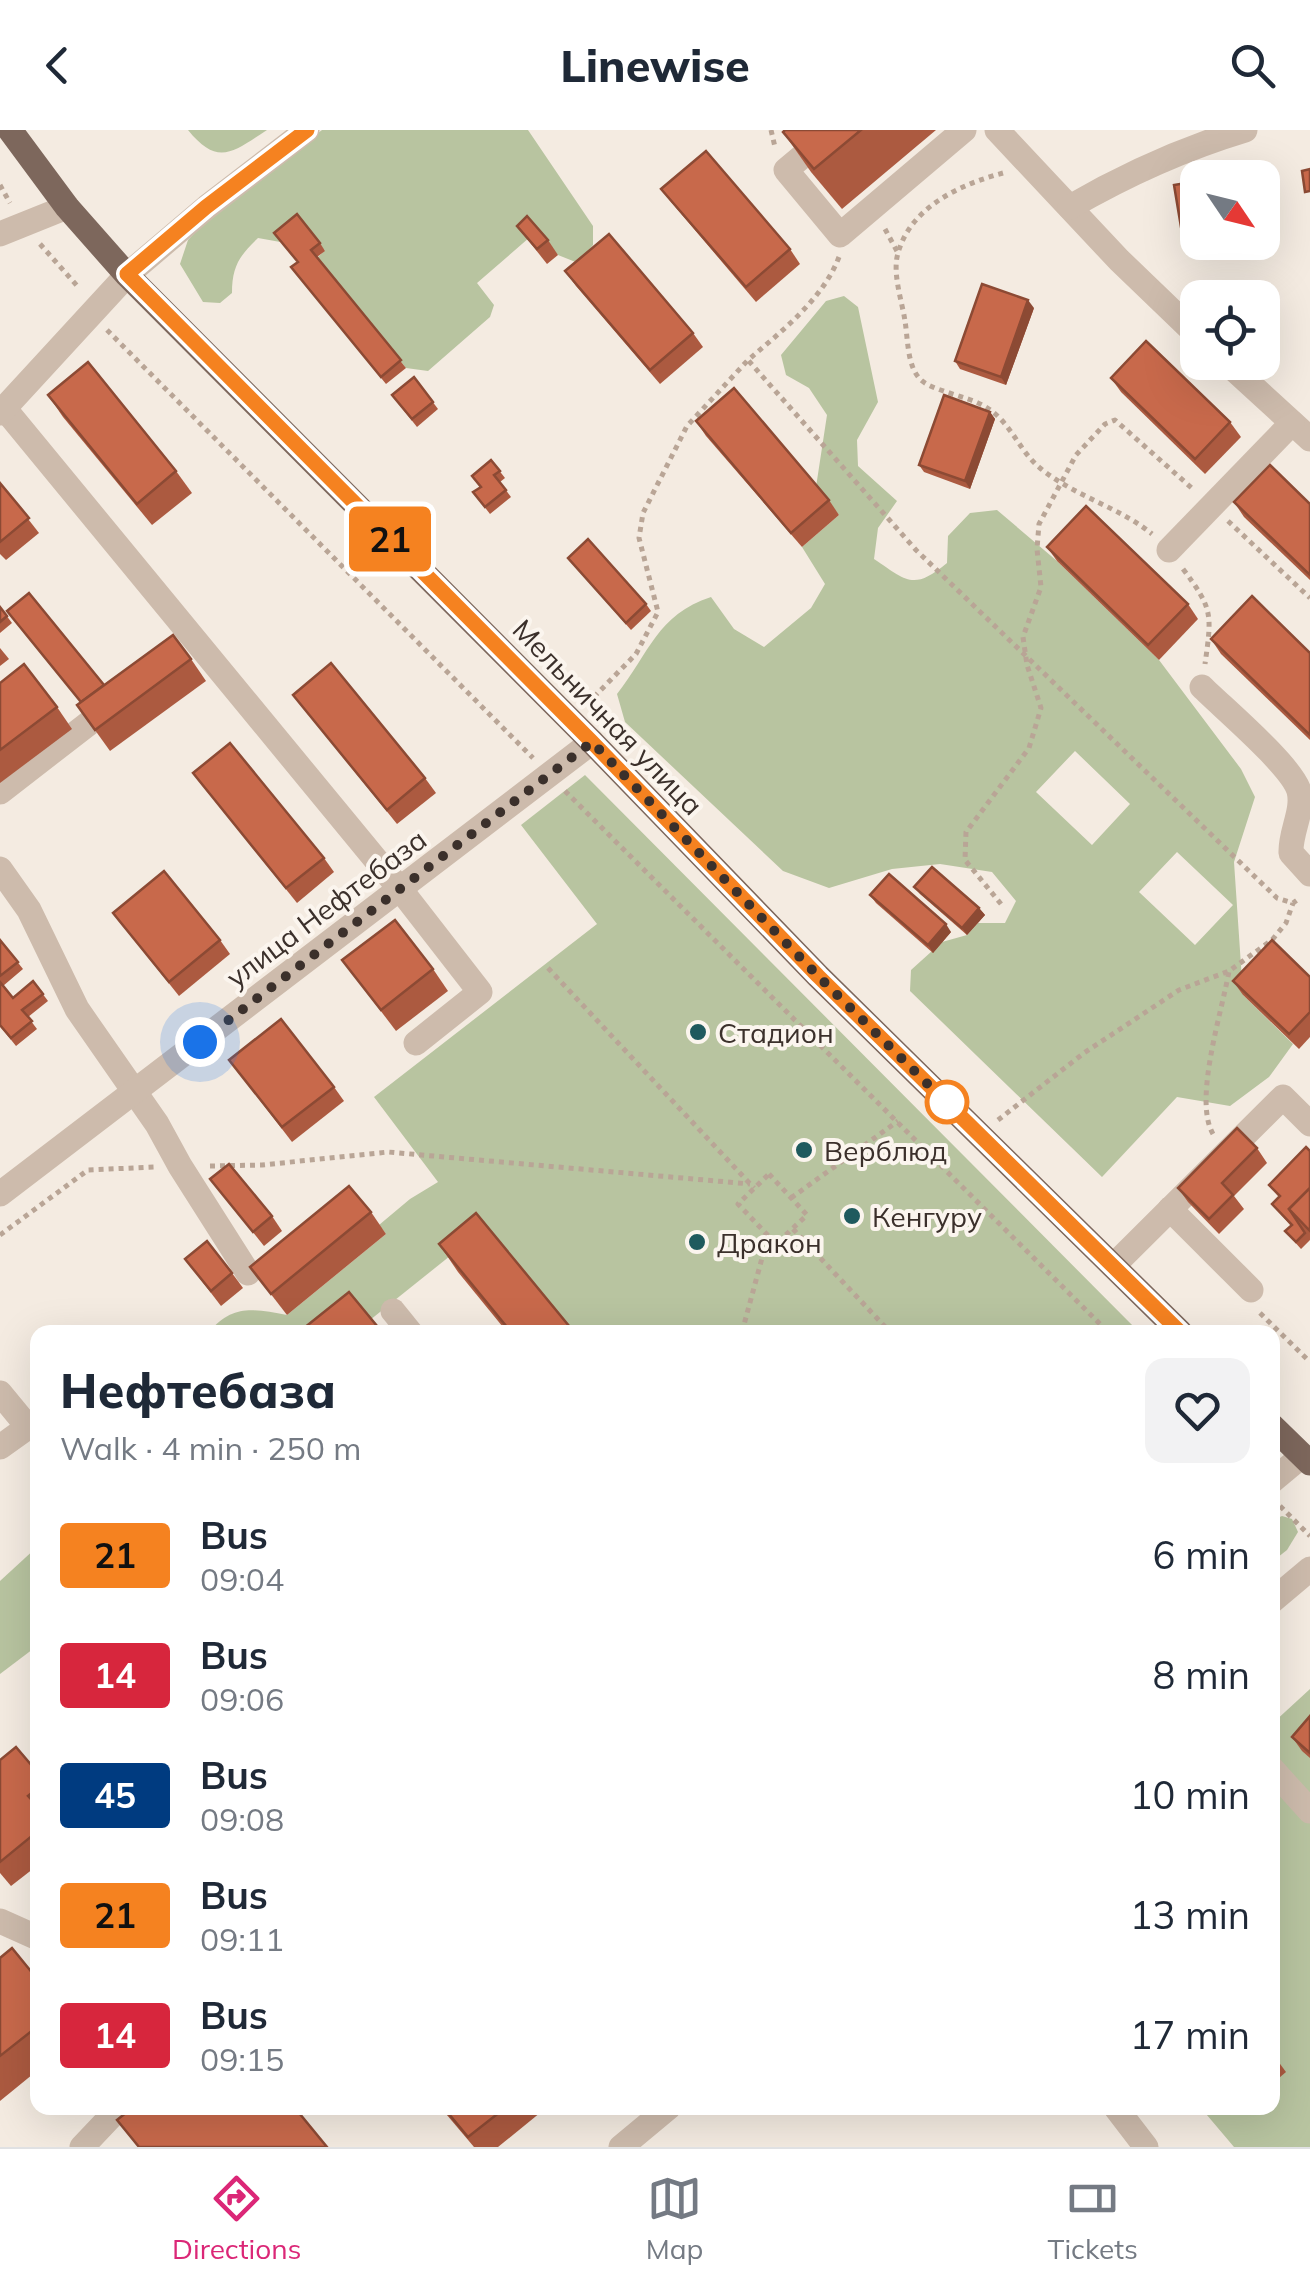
<!DOCTYPE html>
<meta charset="utf-8">
<style>
body{margin:0;font-family:Mulish,sans-serif;background:#f2f2f3;color:#1f2937;height:100vh;display:flex;flex-direction:column;font-size:38px;white-space:nowrap}
*{box-sizing:border-box;margin:0}
p{font-size:32px;color:#747a83}
.icon{flex:none;width:55px;height:55px;fill:none;stroke:currentColor;stroke-width:2;stroke-linecap:round;stroke-linejoin:round}
.map{position:relative;flex:1;overflow:hidden}
.side{position:absolute;left:30px;top:1195px;width:1250px;height:790px;display:flex;flex-direction:column;background:#fff;border-radius:20px;box-shadow:0 10px 40px #0002}
.side>*{flex:none}
.badge{padding:0 20px;border-radius:8px;font-size:35px;line-height:65px}
.needle{width:65px;rotate:125deg}
.controls{position:absolute;left:1180px;top:30px;display:grid;gap:20px}
.controls a{display:grid;place-items:center;width:100px;height:100px;border-radius:20px;background:#fff;box-shadow:0 10px 40px #0002;font-size:50px}
.you{position:absolute;width:50px;height:50px;margin:-25px;border:8px solid #fff;border-radius:50%;background:#1a73e8;box-shadow:0 0 0 15px #1a73e833}
.map>.badge{position:absolute;translate:-50% -50%;box-shadow:0 0 0 5px #fff}
.round{display:grid;place-items:center;flex:none;width:105px;height:105px;border-radius:20px;background:#f2f2f3}
.summary{display:flex;align-items:center;justify-content:space-between;height:170px;padding:0 30px}
h1{font-size:48px;font-weight:800;line-height:75px}
ul{padding:0;list-style:none}
li{display:flex;align-items:center;gap:30px;height:120px;padding:0 30px}
li div{flex:1}
li b{display:block;font-size:38px}
li em{font-style:normal}
li .badge{min-width:110px;font-weight:700;text-align:center}
header{display:flex;justify-content:space-between;align-items:center;height:130px;padding:0 30px;background:#fff;font-size:45px;font-weight:800}
.dock{display:flex;justify-content:space-around;align-items:center;height:140px;border-top:2px solid #e0e1e3;background:#fff;font-size:28px;color:#747a83}
.dock a{display:grid;justify-items:center;gap:5px}
.dock .current{color:#db2777}
.map>svg:first-child{display:block}
.green{fill:#b8c4a0;fill-rule:evenodd}
.lines{fill:none;stroke-linecap:round;stroke-linejoin:round}
.path{stroke:#b9a596;stroke-width:5;stroke-dasharray:5 5;stroke-linecap:butt}
.minor{stroke:#cdbbac;stroke-width:25}
.major{stroke:#7d675c;stroke-width:25}
.wall{fill:#ac5a40}
.shaded-wall{fill:#8c4a34}
.building{fill:#c8694b;stroke:#8c4a34;stroke-width:2.5}
.line-casing{stroke:#fff;stroke-width:22}
.line{stroke:#f58220;stroke-width:15}
.walk{stroke:#3b302b;stroke-width:10;stroke-dasharray:0 18}
.poi-dot{fill:#1f5a5e;stroke:#fbf5ee;stroke-width:4}
.stop-dot{fill:#fff;stroke:#f58220;stroke-width:5}
.labels{text-anchor:middle;dominant-baseline:central;stroke-width:8;stroke-linejoin:round;paint-order:stroke}
.street-label{font-size:28px;fill:#3b302b;stroke:#fbf5ee}
.poi-label{font-size:28px;fill:#3b302b;stroke:#fbf5ee;text-anchor:start}
</style>
<header><svg class="icon" aria-label="back" viewBox="0 0 24 24"><path d="M15 5l-7 7 7 7"/></svg>Linewise<svg class="icon" aria-label="search" viewBox="0 0 24 24"><circle cx="10" cy="10" r="6"/><path d="M15 15l6 6"/></svg></header>
<div class="map">
<svg width="1310" height="2017" viewBox="0 0 1310 2017">
<rect width="100%" height="100%" fill="#f4ebe1"/>
<g class="green">
<path d="M 188,0 L 267,0 C 233,22 218,37 188,0 Z"/>
<path d="M 322,0 L 528,0 L 593,96 L 593,115 L 578,133 L 558,125 L 537,101 L 477,153 L 494,175 L 490,187 L 428,241 L 406,238 L 317,128 L 325,120 L 258,108 C 239,126 232,137 232,163 L 220,173 L 203,172 L 180,134 L 188,110 L 211,85 Z"/>
<path d="M 844,166 L 858,177 L 878,272 L 857,310 L 858,336 L 897,371 L 878,398 L 874,429 C 907,451 913,461 947,433 L 948,406 L 970,383 L 997,380 L 1057,431 L 1159,530 L 1241,639 L 1255,667 L 1234,732 L 1243,865 L 1293,914 L 1269,947 L 1230,976 L 1177,967 L 1102,1047 L 910,861 L 911,840 L 942,812 L 967,805 L 978,793 L 1005,793 L 1016,771 L 992,742 L 940,734 L 892,739 L 829,758 L 783,741 L 625,592 L 617,564 C 650,522 657,485 711,467 L 734,499 L 764,517 L 811,478 L 825,454 L 802,417 L 839,385 L 816,357 L 827,285 L 809,258 L 786,245 L 781,225 L 826,171 ZM 1075,621 L 1130,674 L 1092,715 L 1036,662 ZM 1177,722 L 1233,775 L 1195,815 L 1139,762 Z"/>
<path d="M 585,645 L 1139,1202 L 570,1202 L 485,1098 L 355,1202 L 209,1202 C 233,1174 253,1179 287,1185 L 386,1104 L 379,1095 L 410,1069 L 438,1052 L 374,967 L 597,794 L 521,695 Z"/>
<polygon points="1282,1386 1292,1389 1298,1402 1287,1420 1273,1431 1273,1390"/>
<polygon points="37,1417 37,1516 0,1544 0,1451"/>
<polygon points="1310,1559 1310,2017 1234,2017 1201,1978 1272,1978 1273,1593"/>
</g>
<g class="lines">
<g class="path">
<polyline points="771,0 775,17"/>
<path d="M 1003,43 C 962,54 911,76 898,123 C 892,143 902,171 905,191 C 908,209 907,237 921,250 C 933,261 967,266 984,276 C 1011,291 1018,320 1040,338 C 1074,366 1119,377 1152,404"/>
<polyline points="0,55 10,73"/>
<polyline points="885,99 898,123"/>
<polyline points="40,114 79,158"/>
<path d="M 839,127 C 823,169 782,201 748,230 L 916,420 L 1277,768 L 1293,773 L 1300,768"/>
<polyline points="107,200 533,628"/>
<polyline points="1228,391 1310,468"/>
<path d="M 1183,439 C 1213,479 1212,484 1205,534"/>
<polyline points="587,574 636,524 658,482 639,408 643,383 687,296 748,230"/>
<polyline points="565,661 1108,1202"/>
<polyline points="1001,774 965,730 966,702 1029,618 1041,578 1027,535 1023,507 1041,457 1037,419 1039,394 1076,325 1105,294 1115,290 1194,360"/>
<polyline points="548,838 754,1058"/>
<polyline points="998,990 1084,923 1179,860 1229,841 1272,810 1286,793 1293,773"/>
<path d="M 1213,1004 C 1193,970 1222,882 1229,841"/>
<polyline points="210,1036 262,1035 388,1022 750,1054"/>
<polygon points="769,1044 807,1085 776,1114 738,1074"/>
<polyline points="791,1068 898,991"/>
<polyline points="793,1099 890,1202"/>
<polyline points="0,1105 88,1040 154,1037"/>
<polyline points="1260,1183 1310,1232"/>
<polyline points="742,1202 768,1106"/>
<polyline points="1280,1376 1310,1406"/>
</g>
<g class="minor">
<polyline points="834,0 786,40 840,105 964,0"/>
<polyline points="997,0 1119,130 1198,206"/>
<path d="M 1070,77 C 1127,44 1182,19 1245,0"/>
<polyline points="0,104 67,77"/>
<polyline points="1226,232 1310,309"/>
<polyline points="4,278 400,759 480,862 416,913"/>
<polyline points="0,283 127,145 207,77 307,0"/>
<polyline points="1169,420 1292,293"/>
<path d="M 1202,557 C 1223,578 1292,636 1299,661 C 1304,681 1290,702 1291,723 L 1310,744"/>
<polyline points="0,662 115,573"/>
<polyline points="0,739 29,780 77,879 157,994 180,1036 248,1143"/>
<polyline points="0,1064 592,612"/>
<polyline points="1170,1079 1251,1160"/>
<polyline points="1113,1136 1283,967 1310,994"/>
<polyline points="393,1181 410,1202"/>
<polyline points="0,1263 28,1297 0,1317"/>
<polyline points="1272,1351 1302,1326"/>
<polyline points="1272,1471 1310,1439"/>
<polyline points="1272,1639 1310,1681"/>
<polyline points="0,1791 38,1808"/>
<polyline points="1116,1978 1146,2017"/>
<polyline points="82,2017 119,1978"/>
<polyline points="621,2017 668,1978"/>
</g>
<g class="major">
<polyline points="10,0 67,77 127,145 592,612 818,846 1180,1202"/>
<polyline points="1272,1296 1310,1333"/>
</g>
</g>
<g class="wall">
<polygon points="785,0 936,0 842,79 811,42 783,2"/>
<polygon points="1198,51 1198,112 1244,112 1244,115 1194,124 1183,109"/>
<polygon points="661,59 790,119 800,134 756,172 672,73"/>
<polygon points="517,96 548,110 558,125 547,134"/>
<polygon points="320,113 325,121 317,127 406,238 386,254 291,137"/>
<polygon points="565,141 693,203 703,217 660,254 576,156"/>
<polygon points="1034,178 1006,255 960,239 955,231"/>
<polygon points="414,247 438,279 417,297 398,273"/>
<polygon points="1111,248 1230,292 1241,307 1205,344 1121,262"/>
<polygon points="48,265 176,341 192,363 152,395 63,287"/>
<polygon points="990,282 995,289 970,359 924,342 919,335"/>
<polygon points="696,291 829,370 839,385 802,417 706,306"/>
<polygon points="491,330 505,348 500,352 511,367 490,384 473,362 480,357"/>
<polygon points="0,353 39,403 6,430 0,424"/>
<polygon points="1234,372 1310,374 1310,450 1244,387"/>
<polygon points="1047,417 1188,474 1198,489 1159,530 1057,431"/>
<polygon points="568,428 646,474 651,481 631,500"/>
<polygon points="0,477 12,493 0,503"/>
<polygon points="1211,509 1310,523 1310,610 1221,524"/>
<polygon points="0,518 9,529 0,536"/>
<polygon points="191,529 206,551 110,621 77,575 104,555"/>
<polygon points="0,553 57,577 72,599 0,653"/>
<polygon points="293,565 425,648 436,663 397,694"/>
<polygon points="193,643 324,728 334,742 297,773"/>
<polygon points="914,757 979,778 985,785 967,805 920,764"/>
<polygon points="870,765 951,802 933,823 876,773"/>
<polygon points="113,783 220,810 230,824 179,866"/>
<polygon points="0,810 23,839 3,856 13,868 33,851 48,871 28,887 37,899 16,916 0,896"/>
<polygon points="342,830 433,839 448,861 396,901"/>
<polygon points="1310,847 1310,907 1299,919 1243,865 1233,851"/>
<polygon points="229,930 334,957 344,971 292,1012"/>
<polygon points="1257,1018 1267,1033 1234,1066 1244,1079 1219,1104 1188,1072 1178,1058"/>
<polygon points="1310,1021 1310,1110 1301,1119 1285,1101 1291,1096 1272,1074 1279,1067 1269,1055"/>
<polygon points="210,1049 272,1086 282,1101 264,1116"/>
<polygon points="371,1082 386,1104 287,1185 250,1137"/>
<polygon points="439,1114 574,1202 507,1202 458,1142"/>
<polygon points="185,1129 232,1143 243,1158 221,1176"/>
<polygon points="1310,1586 1310,1628 1302,1621 1292,1607"/>
<polygon points="0,1630 38,1643 38,1735 11,1756 0,1743"/>
<polygon points="0,1828 38,1850 38,1940 0,1971"/>
<polygon points="1272,1923 1286,1942 1272,1954"/>
<polygon points="441,1978 546,1978 498,2017 474,2017"/>
</g>
<g class="shaded-wall">
<polygon points="1028,170 1034,178 1006,255 1001,247"/>
<polygon points="990,282 995,289 970,359 965,351"/>
<polygon points="979,778 985,785 967,805 962,798"/>
<polygon points="946,794 951,802 933,823 928,815"/>
</g>
<g class="building">
<polygon points="785,0 861,0 814,39 783,2"/>
<polygon points="706,21 790,119 746,157 661,59"/>
<polygon points="1310,39 1310,61 1305,62 1302,41"/>
<polygon points="1198,51 1198,107 1183,109 1174,55"/>
<polygon points="297,84 320,113 311,120 401,230 381,247 291,137 298,132 274,103"/>
<polygon points="527,86 548,110 537,119 517,96"/>
<polygon points="609,104 693,203 650,240 565,141"/>
<polygon points="982,154 1028,170 1001,247 955,231"/>
<polygon points="1146,211 1230,292 1195,329 1111,248"/>
<polygon points="88,232 176,341 137,374 48,265"/>
<polygon points="414,247 433,272 412,289 392,265"/>
<polygon points="734,258 829,370 791,403 696,291"/>
<polygon points="944,265 990,282 965,351 919,335"/>
<polygon points="491,330 500,341 494,345 506,360 485,377 473,362 481,357 472,346"/>
<polygon points="1270,335 1310,374 1310,445 1234,372"/>
<polygon points="0,353 29,388 0,412"/>
<polygon points="1086,376 1188,474 1148,515 1047,417"/>
<polygon points="588,409 646,474 626,493 568,428"/>
<polygon points="29,463 104,555 81,572 7,481"/>
<polygon points="1252,466 1310,523 1310,605 1211,509"/>
<polygon points="0,477 7,486 0,492"/>
<polygon points="173,505 191,529 95,600 77,575"/>
<polygon points="331,533 425,648 387,680 293,565"/>
<polygon points="24,534 57,577 0,620 0,553"/>
<polygon points="230,613 324,728 286,758 193,643"/>
<polygon points="932,737 979,778 962,798 914,757"/>
<polygon points="164,741 220,810 169,852 113,783"/>
<polygon points="889,744 946,794 928,815 870,765"/>
<polygon points="395,790 433,839 381,880 342,830"/>
<polygon points="0,810 18,832 0,846"/>
<polygon points="1272,810 1310,847 1310,882 1289,904 1233,851"/>
<polygon points="33,851 43,864 22,880 32,891 11,908 0,895 0,852 13,868"/>
<polygon points="281,889 334,957 282,997 229,930"/>
<polygon points="1237,998 1257,1018 1222,1053 1233,1065 1209,1089 1178,1058"/>
<polygon points="1306,1017 1310,1021 1310,1058 1289,1079 1305,1103 1296,1112 1285,1101 1292,1095 1272,1074 1280,1066 1269,1055"/>
<polygon points="229,1034 272,1086 253,1102 210,1049"/>
<polygon points="349,1056 371,1082 271,1164 250,1137"/>
<polygon points="1310,1058 1310,1101 1289,1079"/>
<polygon points="476,1083 574,1202 511,1202 439,1114"/>
<polygon points="207,1111 232,1143 211,1161 185,1129"/>
<polygon points="349,1162 382,1202 299,1202"/>
<polygon points="1310,1586 1310,1623 1292,1607"/>
<polygon points="16,1617 38,1643 38,1658 28,1666 38,1677 38,1701 0,1732 0,1630"/>
<polygon points="12,1818 38,1850 38,1896 0,1926 0,1828"/>
<polygon points="132,1978 295,1978 327,2017 139,2017 117,1990"/>
<polygon points="444,1978 505,1978 468,2007"/>
</g>
<g class="lines">
<g class="line-casing">
<polyline id="line" points="307,0 206,77 127,144 592,612 818,846 1180,1202"/>
</g>
<use href="#line" class="line"/>
<polyline class="walk" points="200,912 592,612 818,846 952,978 947,972"/>
</g>
<g class="poi-dot">
<circle cx="698" cy="902" r="10"/>
<circle cx="804" cy="1020" r="10"/>
<circle cx="852" cy="1086" r="10"/>
<circle cx="697" cy="1112" r="10"/>
</g>
<circle class="stop-dot" cx="947" cy="972" r="20"/>
<g class="labels">
<g class="street-label">
<text transform="translate(608 587) rotate(46)">Мельничная улица</text>
<text transform="translate(326 778) rotate(-37)">улица Нефтебаза</text>
</g>
<g class="poi-label">
<text x="718" y="902">Стадион</text>
<text x="824" y="1020">Верблюд</text>
<text x="872" y="1086">Кенгуру</text>
<text x="717" y="1112">Дракон</text>
</g>
</g>
</svg>
<div class="controls">
<a><svg class="needle" viewBox="-14 -14 28 28"><path d="M0-13l5 13h-10z" fill="#e53935"/><path d="M0 13l5-13h-10z" fill="#747a83"/></svg></a>
<a><svg class="icon" aria-label="locate" viewBox="0 0 24 24"><circle cx="12" cy="12" r="6"/><path d="M12 2v4M12 18v4M2 12h4M18 12h4"/></svg></a>
</div>
<div class="you" style="left:200px;top:912px"></div>
<b class="badge" style="left:390px;top:409px;background:#f58220;color:#111">21</b>
<section class="side">
<div class="summary"><div><h1>Нефтебаза</h1><p>Walk · 4 min · 250 m</p></div><a class="round"><svg class="icon" aria-label="heart" viewBox="0 0 24 24"><path d="M12 20l-8-8c-3-5 5-10 8-4 3-6 11-1 8 4z"/></svg></a></div>
<ul>
<li><span class="badge" style="background:#f58220;color:#111">21</span><div><b>Bus</b><p>09:04</p></div><em>6 min</em></li>
<li><span class="badge" style="background:#d7263d;color:#fff">14</span><div><b>Bus</b><p>09:06</p></div><em>8 min</em></li>
<li><span class="badge" style="background:#003b80;color:#fff">45</span><div><b>Bus</b><p>09:08</p></div><em>10 min</em></li>
<li><span class="badge" style="background:#f58220;color:#111">21</span><div><b>Bus</b><p>09:11</p></div><em>13 min</em></li>
<li><span class="badge" style="background:#d7263d;color:#fff">14</span><div><b>Bus</b><p>09:15</p></div><em>17 min</em></li>
</ul>
</section>
</div>
<nav class="dock">
<a class="current"><svg class="icon" aria-label="directions" viewBox="0 0 24 24"><path d="M12 3l9 9-9 9-9-9zM9 14v-3h6M13 9l2 2-2 2"/></svg>Directions</a>
<a><svg class="icon" aria-label="map" viewBox="0 0 24 24"><path d="M3 6l6-2 6 2 6-2v14l-6 2-6-2-6 2zM9 4v14M15 6v14"/></svg>Map</a>
<a><svg class="icon" aria-label="tickets" viewBox="0 0 24 24"><path d="M3 7h18v10H3zM15 7v10"/></svg>Tickets</a>
</nav>
